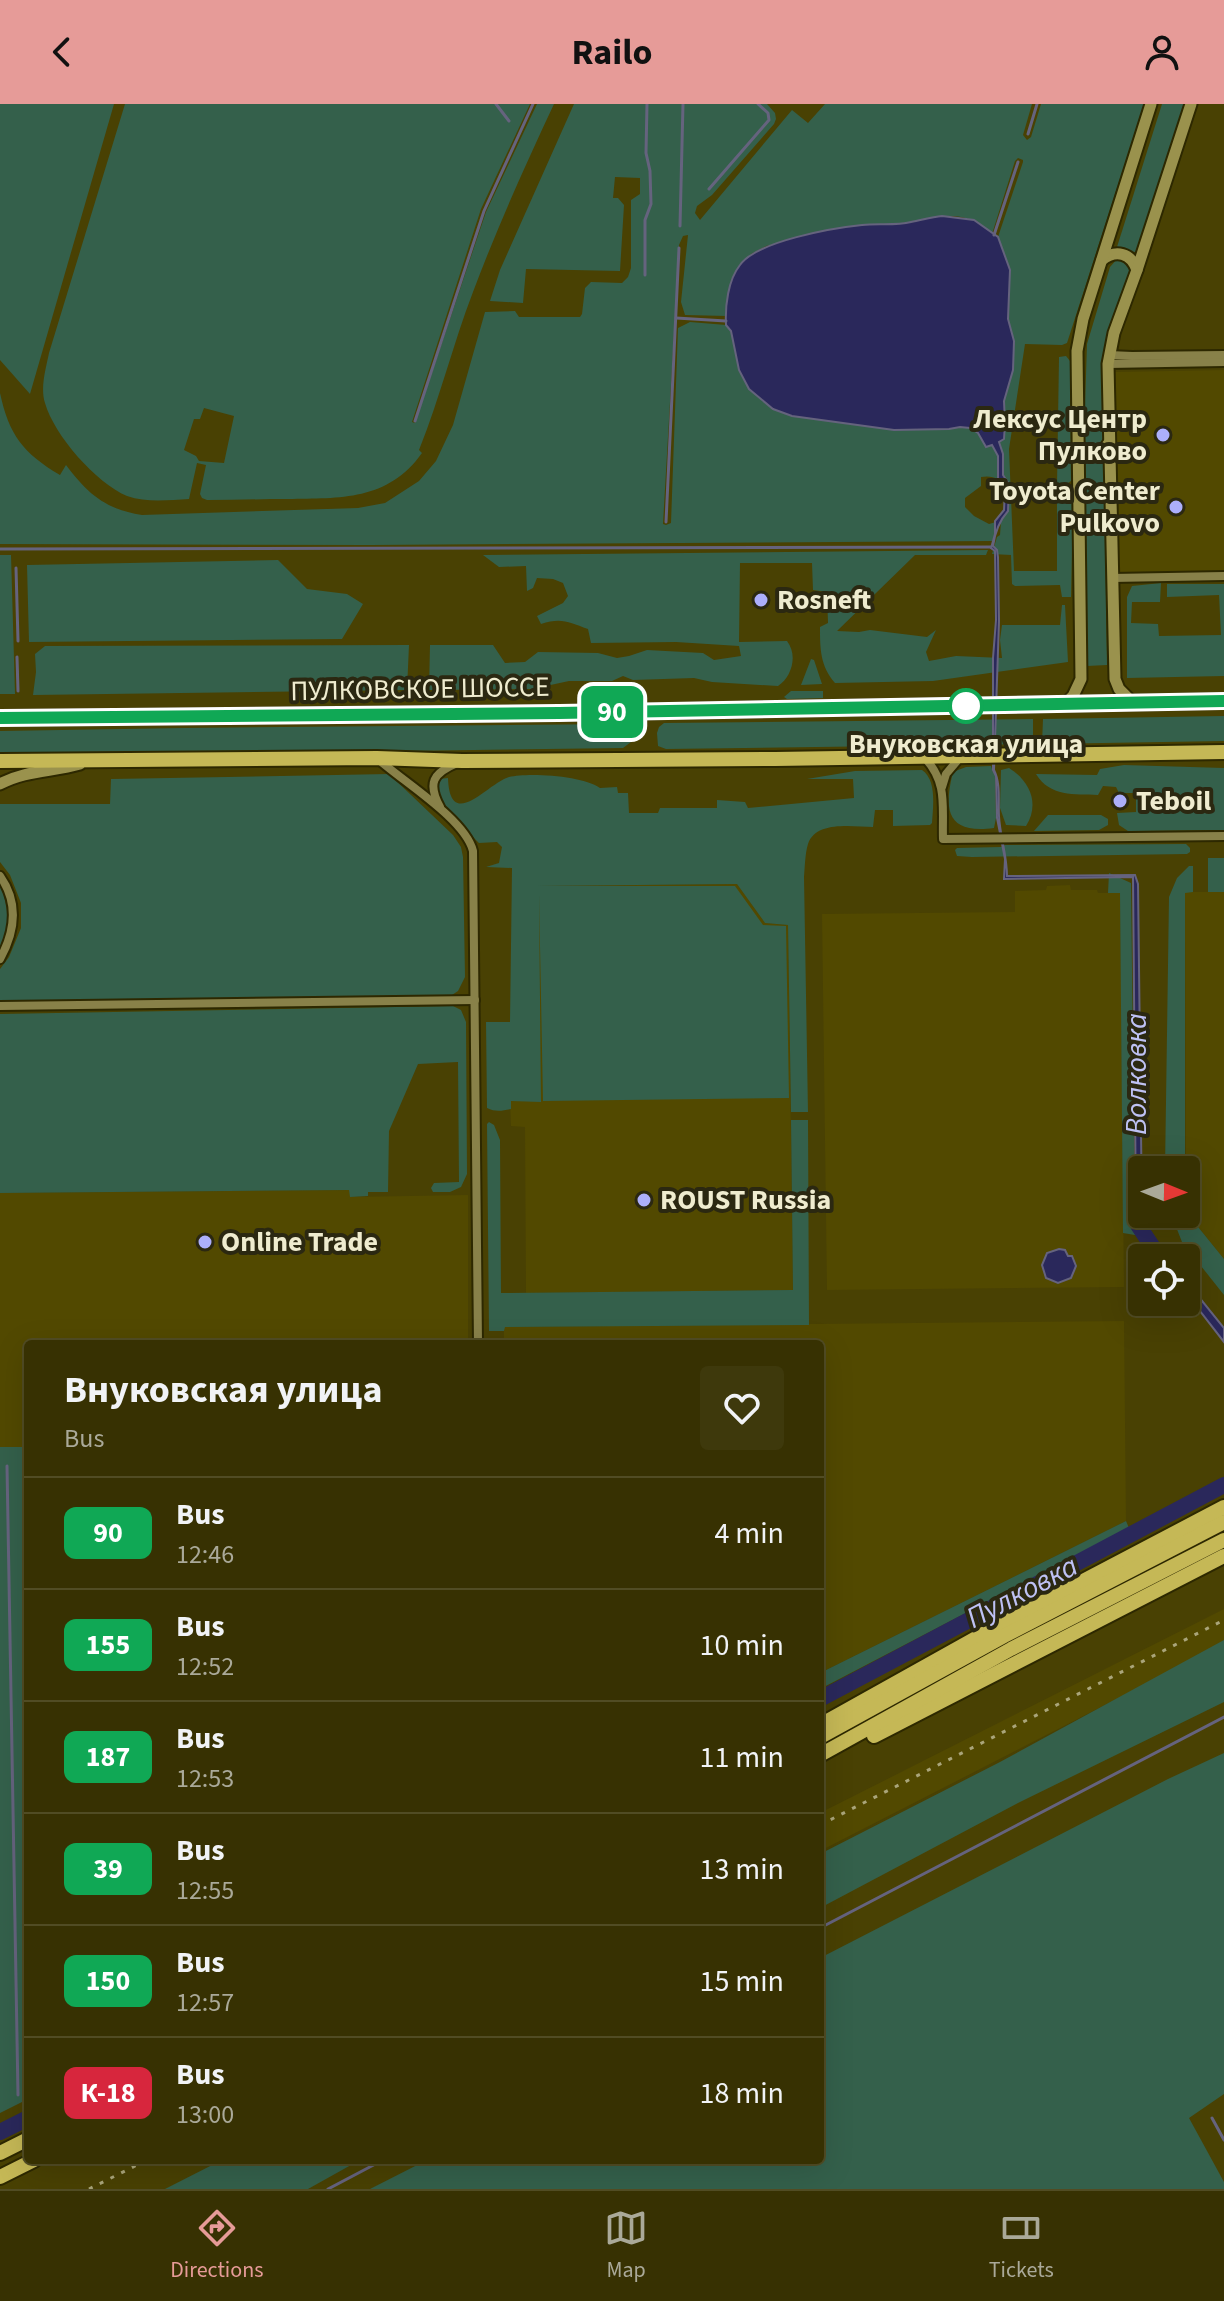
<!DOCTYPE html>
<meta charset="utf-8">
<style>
body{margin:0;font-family:"Source Sans 3",sans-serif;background:#3e390c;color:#f1f3f6;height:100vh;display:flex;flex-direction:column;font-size:30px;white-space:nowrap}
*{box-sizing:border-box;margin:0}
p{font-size:26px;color:#aaa999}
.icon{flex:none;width:44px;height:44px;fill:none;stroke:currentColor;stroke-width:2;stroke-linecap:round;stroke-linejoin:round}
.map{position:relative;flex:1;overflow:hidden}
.drawer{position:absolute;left:24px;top:1236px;width:800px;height:824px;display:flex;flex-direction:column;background:#373102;border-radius:8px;box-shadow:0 8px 32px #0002,0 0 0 2px #514c24}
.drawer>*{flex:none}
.badge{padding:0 16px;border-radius:12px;font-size:28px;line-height:52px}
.needle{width:52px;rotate:91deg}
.buttons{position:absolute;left:1128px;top:1052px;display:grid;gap:16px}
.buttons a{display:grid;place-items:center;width:72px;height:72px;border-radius:8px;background:#373102;box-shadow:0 8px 32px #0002,0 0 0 2px #514c24;font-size:40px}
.map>.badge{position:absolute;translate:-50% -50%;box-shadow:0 0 0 4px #fff}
.round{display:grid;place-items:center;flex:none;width:84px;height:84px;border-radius:8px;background:#3e390c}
.head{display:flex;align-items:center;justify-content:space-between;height:136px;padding:0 40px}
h1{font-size:38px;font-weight:700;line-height:60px}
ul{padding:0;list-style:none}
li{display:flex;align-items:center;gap:24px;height:112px;padding:0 40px;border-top:2px solid #514c24}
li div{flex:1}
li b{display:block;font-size:30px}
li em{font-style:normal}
li .badge{min-width:88px;font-weight:700;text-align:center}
header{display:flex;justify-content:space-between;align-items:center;height:104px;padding:0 40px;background:#e69b98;color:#111;font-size:36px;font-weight:700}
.tab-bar{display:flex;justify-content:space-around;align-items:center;height:112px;border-top:2px solid #514c24;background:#373102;font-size:22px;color:#aaa999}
.tab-bar a{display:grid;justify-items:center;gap:4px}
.tab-bar .on{color:#e69b98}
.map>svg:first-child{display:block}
.built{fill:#524900}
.green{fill:#34604b;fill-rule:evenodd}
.water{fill:#2a285b;stroke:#65637e;stroke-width:2}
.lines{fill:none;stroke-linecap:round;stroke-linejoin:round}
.stream{stroke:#65637e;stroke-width:3}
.river{stroke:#2a285b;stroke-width:16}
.street-casing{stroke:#2d2800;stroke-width:12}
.secondary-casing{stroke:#2d2800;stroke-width:15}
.highway-casing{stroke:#2d2800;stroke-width:18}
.street{stroke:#888149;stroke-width:8}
.secondary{stroke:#9a924d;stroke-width:11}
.highway{stroke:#c5b856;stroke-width:14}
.rail{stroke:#aaa57a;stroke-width:3;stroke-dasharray:4 8;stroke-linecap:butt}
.line-casing{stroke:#fff;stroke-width:18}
.line{stroke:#10a855;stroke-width:12}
.poi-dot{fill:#acaffb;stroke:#2b2811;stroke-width:3}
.stop-dot{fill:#fff;stroke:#10a855;stroke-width:4}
.labels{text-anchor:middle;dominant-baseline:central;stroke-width:8;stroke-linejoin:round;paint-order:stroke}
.poi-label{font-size:28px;font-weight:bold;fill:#efeccf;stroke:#2b2811;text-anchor:start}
.street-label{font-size:28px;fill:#efeccf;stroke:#2b2811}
.stop-label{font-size:28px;font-weight:bold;fill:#efeccf;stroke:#2b2811}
.water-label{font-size:30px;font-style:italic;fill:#bec1f4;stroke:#2b2811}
</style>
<header><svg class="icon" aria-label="back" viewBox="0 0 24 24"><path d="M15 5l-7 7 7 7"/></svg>Railo<svg class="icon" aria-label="person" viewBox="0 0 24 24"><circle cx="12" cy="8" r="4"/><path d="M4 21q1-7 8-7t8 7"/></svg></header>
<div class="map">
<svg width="1224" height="2085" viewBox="0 0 1224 2085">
<rect width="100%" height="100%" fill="#494103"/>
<g class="built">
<polygon points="1224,266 1224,473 1116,473 1114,268"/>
<polygon points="737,780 765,819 788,821 793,1186 526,1189 525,1023 511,1022 510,997 541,997 538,782"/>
<polygon points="1070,781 1071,786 1097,786 1098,789 1120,789 1124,1183 827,1186 822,810 1015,808 1015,787 1046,786 1047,782"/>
<polygon points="1185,788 1224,788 1224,1155 1186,1108"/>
<polygon points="350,1086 350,1093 468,1091 468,1240 28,1240 28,1343 0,1343 0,1089"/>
<polygon points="1124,1217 1126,1417 820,1569 820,1240 504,1240 504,1223"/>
<polygon points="1224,1505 1224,1540 820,1747 820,1709"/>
</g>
<g class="green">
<polygon points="0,0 114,0 30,290 0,256"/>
<path d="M 125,0 L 530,0 L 481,105 L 412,318 L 415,319 L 486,108 L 537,0 L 554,0 C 525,62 497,124 473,188 C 453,240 440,294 419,346 L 422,349 C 388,397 340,394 288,395 C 261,395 234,396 207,396 L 202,394 L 200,390 L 206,361 L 197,359 L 189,395 C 169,396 147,399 127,392 C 96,379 54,331 45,299 C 40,284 46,264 49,249 ZM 204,304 L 234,312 L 224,359 L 199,357 L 196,352 L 184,346 L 194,315 L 200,315 Z"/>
<path d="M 574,0 L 767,0 L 775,9 L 776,15 L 774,20 L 712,91 L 697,102 L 695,109 L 700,116 L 792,6 L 808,19 L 825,0 L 1032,0 L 1023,31 L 1027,36 L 1031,33 L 1041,0 L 1144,0 L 1067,239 L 1062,241 L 1025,240 L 1009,345 L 1014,467 L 1057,467 L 1057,392 L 1068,392 L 1073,395 L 1071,493 L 1062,493 L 1060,481 L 1015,482 L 1012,480 L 1011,451 L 992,450 L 997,433 L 1000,431 L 1001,417 L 999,414 L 1006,406 L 1007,383 C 1000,375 993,371 981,373 L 981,382 L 965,394 L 965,403 L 974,412 L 989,420 L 996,418 L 996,430 L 992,437 L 370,441 L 0,440 L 0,289 C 9,331 23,349 60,371 L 66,361 C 88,390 105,405 142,411 L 358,404 L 385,399 L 419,377 L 436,357 L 453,321 L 485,208 L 515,207 L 519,213 L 580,213 L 582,210 L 585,184 L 591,178 L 622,179 L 628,173 L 631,164 L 631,96 L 640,90 L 640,74 L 615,73 L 613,94 L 618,94 L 624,101 L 620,167 L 526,165 L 523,199 L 490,197 L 500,166 ZM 1018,54 L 1023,56 L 1023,58 L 998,133 L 1010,166 L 1008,215 L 1014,237 L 1013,266 L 1004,297 L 1005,319 L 978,329 C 968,322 960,322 949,325 L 749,285 L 739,266 L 731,227 L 726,221 L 690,218 L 678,224 L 671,419 L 666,421 L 663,420 L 679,141 L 683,132 L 688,131 L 681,198 L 685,211 L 727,212 L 728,193 L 751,150 L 766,142 L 825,127 L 912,118 C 930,112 959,108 976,118 C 982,121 987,126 992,130 L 1015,57 Z"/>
<polygon points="1162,0 1185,0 1138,149 1117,143"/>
<polygon points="1117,155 1127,159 1130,165 1104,249 1103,276 1105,339 1101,344 1091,347 1085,340 1084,334 1087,240 1110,163"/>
<polygon points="1066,252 1070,257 1071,377 1062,383 1057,383 1059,253"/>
<polygon points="1085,359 1104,359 1107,561 1087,562"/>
<path d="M 988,446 L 986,451 L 915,451 L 837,527 L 859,528 L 870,526 L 927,533 L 936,526 L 926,548 L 929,557 L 956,552 L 1002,554 L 1000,536 L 1002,521 L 1060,521 L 1062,501 L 1065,501 L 1068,558 L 933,577 L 835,579 C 820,562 820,544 820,523 L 828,519 L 827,488 L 813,486 L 812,459 L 740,459 L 739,538 L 787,537 C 798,551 792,573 778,582 L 712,578 L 694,574 L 633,576 L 623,572 L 612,577 L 569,577 L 532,585 L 429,586 L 430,541 L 493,541 L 505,559 L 525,558 L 538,548 L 598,549 L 617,554 L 629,552 L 647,546 L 703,549 L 714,556 L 741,552 L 739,542 L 676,538 L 591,539 L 588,525 C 569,518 561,513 541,520 L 537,512 L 563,499 L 568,492 L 563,479 L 553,475 L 537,474 L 533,484 L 527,487 L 526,462 L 499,463 L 483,451 Z"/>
<polygon points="0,451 11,451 15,590 0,590"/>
<polygon points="278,456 307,485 347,490 363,500 342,535 29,538 27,461"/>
<polygon points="1161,479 1160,498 1132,498 1131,519 1158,520 1159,532 1221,531 1219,491 1167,493 1167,480 1224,480 1224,572 1127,574 1127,493 1132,482"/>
<polygon points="409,541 407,586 33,591 36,568 35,550 45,542"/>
<polygon points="811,555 814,556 822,580 801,581"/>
<polygon points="791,587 823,587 823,594 787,595 784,593"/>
<polygon points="1224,612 1224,637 1042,640 1043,615"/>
<polygon points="1033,615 1033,640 666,645 658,642 657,629 659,623 664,619"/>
<polygon points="622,620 628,623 633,631 631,638 623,644 187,650 0,649 0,627 184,624"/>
<path d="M 1124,661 L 1224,664 L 1224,726 L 1128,727 L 1119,721 L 1117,709 L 1136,708 L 1136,689 L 1119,689 L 1116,683 L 1103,682 L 1098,691 C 1074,690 1050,693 1036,670 L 1097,671 L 1100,665 Z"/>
<path d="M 991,662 L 993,668 L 995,669 L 996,714 L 994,724 C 948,730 943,708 953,668 L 966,663 Z"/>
<path d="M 1009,664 C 1030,677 1040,700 1026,722 L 1006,721 L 1000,704 L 1001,666 Z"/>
<path d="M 922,666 C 937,676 933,703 932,719 L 930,721 L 893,722 L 893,706 L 875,706 L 873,723 C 854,723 816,716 808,740 C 805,750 805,762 804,773 L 808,1008 L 791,1008 L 788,821 L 765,819 L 737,780 L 538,782 L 735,782 L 763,821 L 786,822 L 789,994 L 543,997 L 539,790 L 541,998 L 511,997 L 511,1005 C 502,1007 495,1008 487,1004 L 486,918 L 510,918 L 512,764 L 486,763 L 499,759 L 502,743 L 497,738 L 479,739 C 470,729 437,699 435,687 C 435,682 437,679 439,675 L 448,674 C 450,729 488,679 509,673 C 529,668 585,672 600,684 L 617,683 L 618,689 L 628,689 L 629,709 L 658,709 L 660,704 L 717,704 L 717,696 L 745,698 L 748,704 L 854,694 L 853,675 L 807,675 L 855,667 Z"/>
<polygon points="389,670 453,731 461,743 463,753 465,873 458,887 452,891 0,898 0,865 9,853 21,824 21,799 10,771 0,758 0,700 110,700 111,675"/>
<polygon points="1048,711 1101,711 1108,715 1108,721 1099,726 1034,727"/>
<polygon points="1186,740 1190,744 1190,748 1187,750 972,753 957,752 955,746 957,744 1001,743 1005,741"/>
<rect x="1208" y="754" width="16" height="34"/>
<polygon points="1189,762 1193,762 1193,788 1185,789 1185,1066 1165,1066 1169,793 1177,774"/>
<polygon points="1109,769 1131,779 1135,1118 1141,1132 1123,1129 1120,789 1108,789"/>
<path d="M 0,781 C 9,801 11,827 0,847 Z"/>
<polygon points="453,902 461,906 466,918 467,1070 461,1083 450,1088 433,1088 431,1084 434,1079 459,1078 458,958 418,960 389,1027 388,1088 368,1088 368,1092 350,1093 349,1086 0,1089 0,910"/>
<polygon points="791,1016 808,1016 809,1221 505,1223 504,1227 489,1227 487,1020 489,1018 494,1021 500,1036 501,1189 793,1186"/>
<polygon points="1186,1108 1224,1155 1224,1191 1182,1138 1171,1110 1186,1110"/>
<polygon points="0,1343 28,1343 28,1995 0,2009"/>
<polygon points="1126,1417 1129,1424 820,1585 820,1569"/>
<polygon points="1224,1536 1224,1598 1020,1698 820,1804 820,1750 1000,1658"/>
<polygon points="1224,1649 1224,1990 1189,2014 1224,2078 1224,2085 370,2085 427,2056 820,2056 820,1854 1168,1675"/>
<polygon points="222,2056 360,2056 308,2085 165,2085"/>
</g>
<g class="water">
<path d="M 942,112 L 974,116 L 998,133 L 1010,166 L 1008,215 L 1014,237 L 1013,266 L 1004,297 L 1005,319 L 1004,335 L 999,338 L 1003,350 L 1003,371 L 1009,380 L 1008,407 C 999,417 995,428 993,442 L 997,446 L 998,453 L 999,517 L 994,666 C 1001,680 998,697 999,712 C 1000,732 1007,751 1007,772 L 1135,771 L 1138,780 L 1142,1110 L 1155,1138 L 1168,1154 L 1159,1154 L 1148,1140 L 1136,1116 L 1133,773 L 1004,775 L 1005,755 L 997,714 L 996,672 L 993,666 L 993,554 L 996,516 L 995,447 L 991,444 L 995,430 L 995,417 L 1004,406 L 1005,384 L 998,377 L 998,352 L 992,341 L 986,343 L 978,329 L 970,324 L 960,323 L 949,325 L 894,326 L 792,312 L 773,305 L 749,285 L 739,266 L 731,227 L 726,221 C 725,202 728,176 740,161 C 757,137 833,124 862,121 C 878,119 895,122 911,118 C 922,116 931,113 942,112 Z"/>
<polygon points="1059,1145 1065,1146 1068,1152 1072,1152 1076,1162 1071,1174 1058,1179 1046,1174 1042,1161 1047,1149"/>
<polygon points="1186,1177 1224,1224 1224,1238 1186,1189"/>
</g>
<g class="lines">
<g class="stream">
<polyline points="496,0 509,17"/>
<polyline points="1028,30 1037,0"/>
<polyline points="709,85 769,16 768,9 758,0"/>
<polyline points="680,122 683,0"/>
<polyline points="994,131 1018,58"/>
<polyline points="645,171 645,116 651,100 650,67 646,49 647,0"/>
<polyline points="676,214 726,217"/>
<polyline points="415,317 484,107 533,0"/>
<polyline points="666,418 679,144"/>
<polyline points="0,445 991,443"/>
<polyline points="16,464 18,537"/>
<polyline points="17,553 18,587"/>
<polyline points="7,1362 18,1991"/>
<polyline points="820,1824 1224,1613"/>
<polyline points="1212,2014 1224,2036"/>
<polyline points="328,2085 383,2056"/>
</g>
<g class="river">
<polyline points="1137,1097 1138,1121 1160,1154"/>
<polyline points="820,1595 1224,1381"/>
<polyline points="0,2028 28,2014"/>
</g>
<g class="street-casing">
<g id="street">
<polyline points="1109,251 1132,252 1224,251"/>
<polyline points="1108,260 1224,258"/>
<polyline points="1112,474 1224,472"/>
<path d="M 925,654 C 948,679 942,703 943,735 L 1224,732"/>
<path d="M 378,655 C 402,677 465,715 473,747 L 478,1240"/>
<polyline points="942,683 946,670 962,651"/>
<path d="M 440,703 C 427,679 433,669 457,659"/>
<path d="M 0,772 C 19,799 15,828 0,855"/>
<polyline points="0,902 475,896"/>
</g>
</g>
<g class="secondary-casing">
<g id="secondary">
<path d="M 1102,156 C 1116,145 1131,149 1137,166"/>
<path d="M 1079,342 L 1082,349 C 1093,356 1102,349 1109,339"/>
<polyline points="1132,598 1119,585 1115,575 1108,260 1114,229 1137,166 1191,0"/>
<polyline points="1065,600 1073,592 1081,575 1077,247 1083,215 1151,0"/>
<path d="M 0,680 C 26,666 53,668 80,660"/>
</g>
</g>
<g class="highway-casing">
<g id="highway">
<polyline points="0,614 559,609 1224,597"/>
<polyline points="0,657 377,654 462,657 775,655 1224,648"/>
<polyline points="820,1621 1001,1520 1224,1403"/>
<polyline points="874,1632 1224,1452"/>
<polyline points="820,1633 1004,1532 1224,1418"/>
<polyline points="820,1651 1011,1545 1224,1436"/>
<polyline points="0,2049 28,2035"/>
<polyline points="0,2073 34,2056"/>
</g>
</g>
<use href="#street" class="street"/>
<use href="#secondary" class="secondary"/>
<use href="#highway" class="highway"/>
<g class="rail">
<polyline points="820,1721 1224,1516"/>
<polyline points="89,2085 147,2056"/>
</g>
</g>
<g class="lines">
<g class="line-casing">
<polyline id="line" points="0,614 559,609 1224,597"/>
</g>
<use href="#line" class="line"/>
</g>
<g class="poi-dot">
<circle cx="1163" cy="331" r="8"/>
<circle cx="1176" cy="403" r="8"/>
<circle cx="761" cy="496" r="8"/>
<circle cx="1120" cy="697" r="8"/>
<circle cx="644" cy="1096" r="8"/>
<circle cx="205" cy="1138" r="8"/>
</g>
<circle class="stop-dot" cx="966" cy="602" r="16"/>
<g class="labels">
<g class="poi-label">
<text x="1147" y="315" text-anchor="end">Лексус Центр<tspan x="1147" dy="32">Пулково</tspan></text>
<text x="1160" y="387" text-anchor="end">Toyota Center<tspan x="1160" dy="32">Pulkovo</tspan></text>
<text x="777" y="496">Rosneft</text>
<text x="1136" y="697">Teboil</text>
<text x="660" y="1096">ROUST Russia</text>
<text x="221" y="1138">Online Trade</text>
</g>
<g class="street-label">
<text transform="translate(420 585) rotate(-1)">ПУЛКОВСКОЕ ШОССЕ</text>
</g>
<g class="stop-label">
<text x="966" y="640">Внуковская улица</text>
</g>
<g class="water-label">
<text transform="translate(1136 970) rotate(-90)">Волковка</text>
<text transform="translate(1022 1488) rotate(-28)">Пулковка</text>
</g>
</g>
</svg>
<div class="buttons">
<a><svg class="needle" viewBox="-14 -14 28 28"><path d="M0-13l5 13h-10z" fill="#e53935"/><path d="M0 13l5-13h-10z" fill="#aaa999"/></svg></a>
<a><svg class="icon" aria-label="locate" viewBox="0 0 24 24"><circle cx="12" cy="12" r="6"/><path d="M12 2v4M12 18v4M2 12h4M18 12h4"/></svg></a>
</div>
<b class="badge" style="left:612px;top:608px;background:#10a855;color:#fff">90</b>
<section class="drawer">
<div class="head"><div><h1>Внуковская улица</h1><p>Bus</p></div><a class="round"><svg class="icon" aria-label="heart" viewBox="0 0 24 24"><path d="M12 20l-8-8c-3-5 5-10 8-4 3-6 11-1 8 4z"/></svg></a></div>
<ul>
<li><span class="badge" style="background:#10a855;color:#fff">90</span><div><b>Bus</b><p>12:46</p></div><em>4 min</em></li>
<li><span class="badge" style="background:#10a855;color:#fff">155</span><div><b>Bus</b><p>12:52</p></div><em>10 min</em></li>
<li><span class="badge" style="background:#10a855;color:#fff">187</span><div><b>Bus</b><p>12:53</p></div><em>11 min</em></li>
<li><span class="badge" style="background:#10a855;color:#fff">39</span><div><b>Bus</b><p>12:55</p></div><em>13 min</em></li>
<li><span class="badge" style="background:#10a855;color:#fff">150</span><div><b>Bus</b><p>12:57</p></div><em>15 min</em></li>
<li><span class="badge" style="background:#d7263d;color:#fff">К-18</span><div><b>Bus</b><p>13:00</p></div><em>18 min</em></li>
</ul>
</section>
</div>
<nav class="tab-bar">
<a class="on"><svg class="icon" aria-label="directions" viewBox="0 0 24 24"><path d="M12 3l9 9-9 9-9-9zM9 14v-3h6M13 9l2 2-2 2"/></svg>Directions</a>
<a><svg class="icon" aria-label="map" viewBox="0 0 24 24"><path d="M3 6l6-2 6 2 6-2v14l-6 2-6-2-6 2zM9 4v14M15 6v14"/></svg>Map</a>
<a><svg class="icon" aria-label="tickets" viewBox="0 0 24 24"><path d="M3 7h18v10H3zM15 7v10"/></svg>Tickets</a>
</nav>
